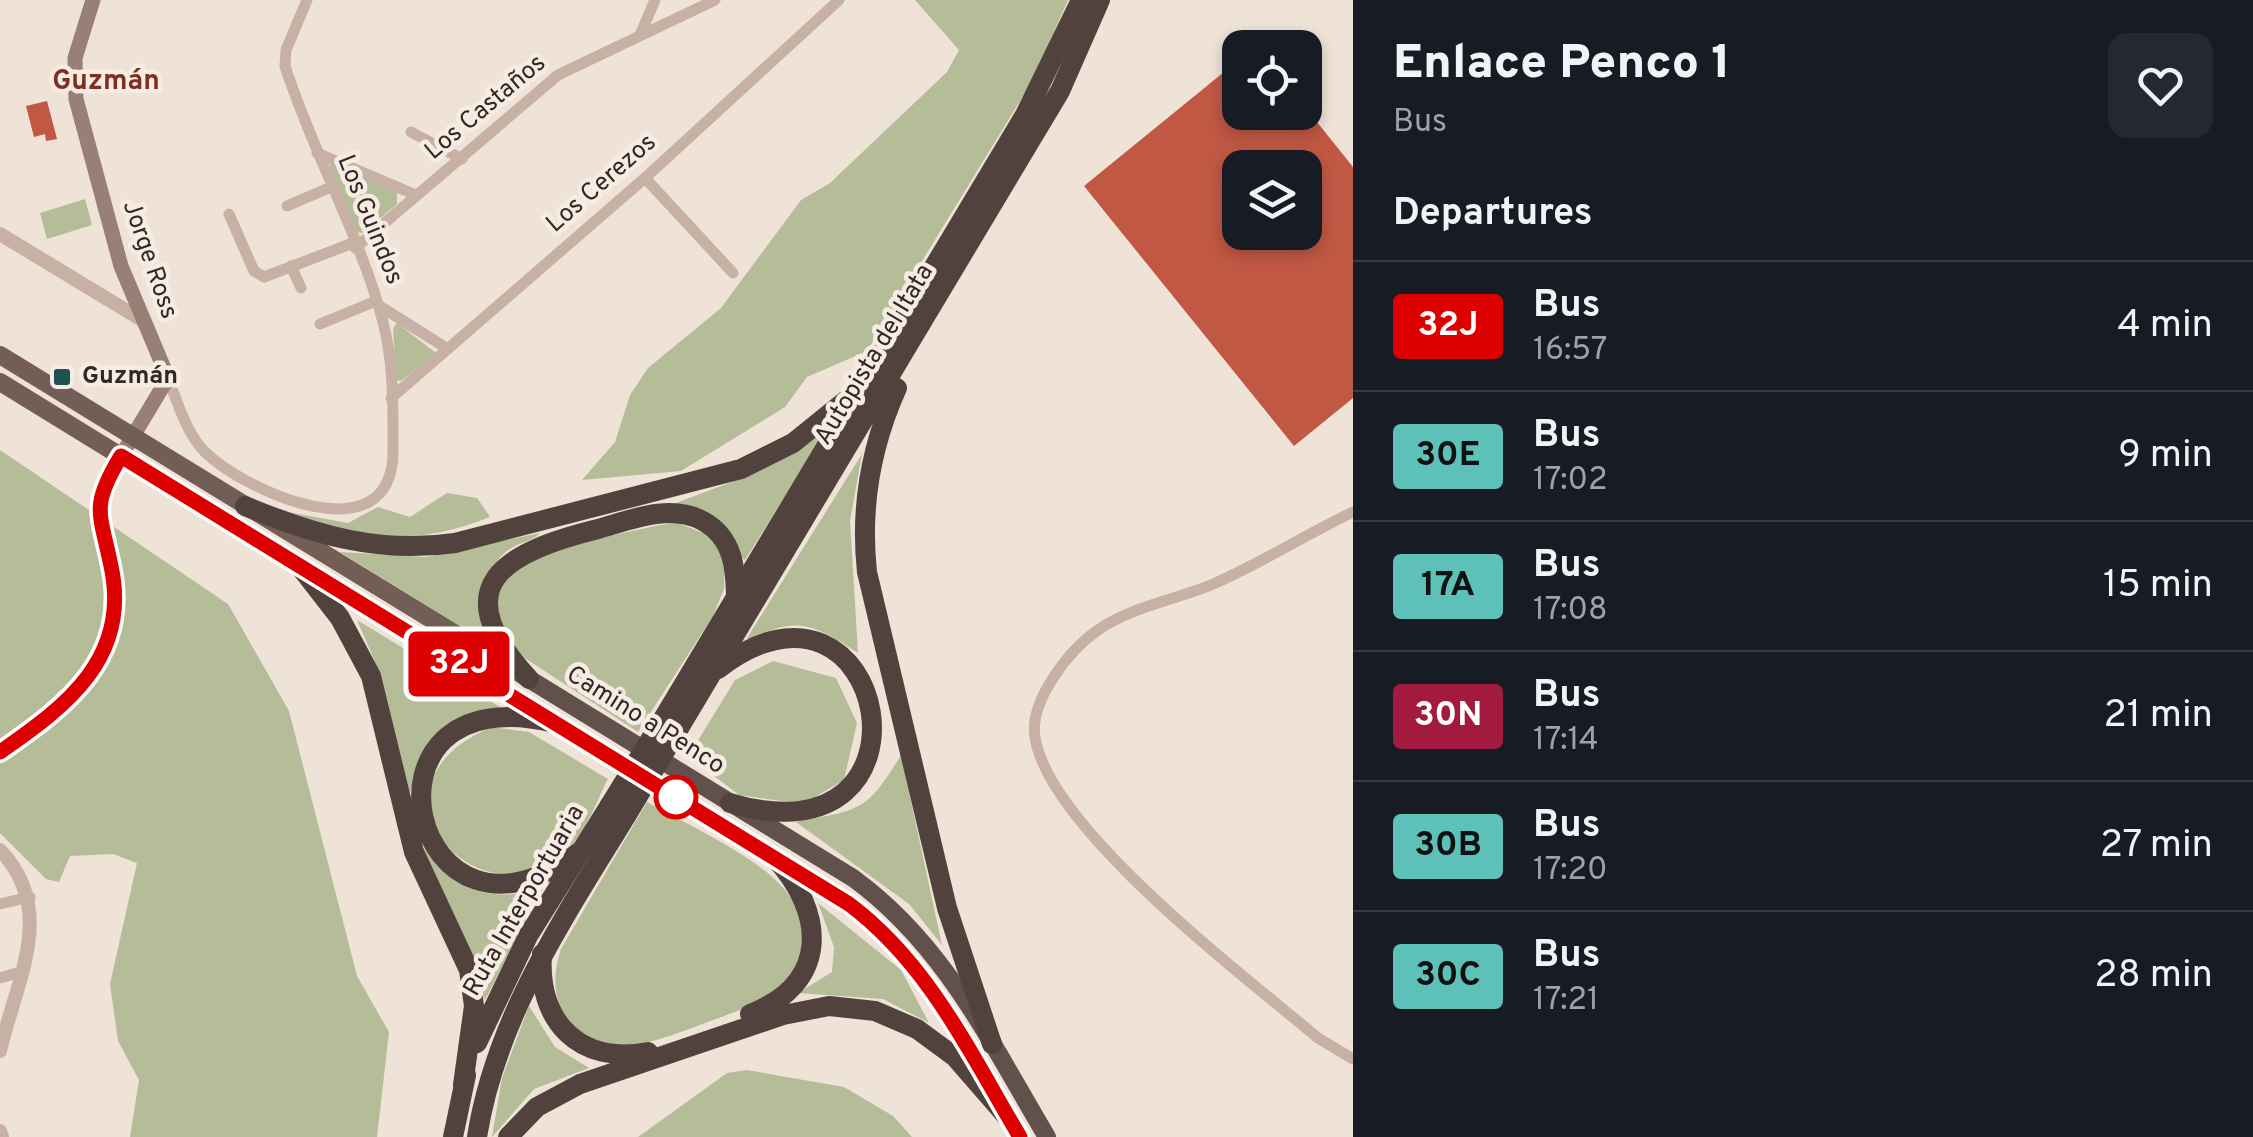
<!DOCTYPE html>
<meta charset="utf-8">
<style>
body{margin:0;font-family:Overpass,sans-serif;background:#242831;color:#f1f3f6;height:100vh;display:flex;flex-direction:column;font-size:38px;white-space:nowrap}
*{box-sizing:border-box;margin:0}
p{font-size:32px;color:#9ea1a6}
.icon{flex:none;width:55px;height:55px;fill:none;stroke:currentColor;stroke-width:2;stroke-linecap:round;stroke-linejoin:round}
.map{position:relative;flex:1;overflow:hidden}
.drawer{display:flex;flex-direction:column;background:#171b24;width:900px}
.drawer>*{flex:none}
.badge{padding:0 20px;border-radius:8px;font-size:35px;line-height:65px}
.buttons{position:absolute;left:1222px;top:30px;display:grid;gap:20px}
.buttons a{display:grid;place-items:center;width:100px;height:100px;border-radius:20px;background:#171b24;box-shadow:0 5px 15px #0003;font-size:50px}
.map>.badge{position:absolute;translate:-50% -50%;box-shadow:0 0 0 5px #fff}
h2{padding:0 40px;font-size:38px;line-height:90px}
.round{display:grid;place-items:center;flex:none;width:105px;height:105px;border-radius:20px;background:#242831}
.summary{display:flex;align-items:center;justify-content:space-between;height:170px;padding:0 40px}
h1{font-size:48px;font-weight:800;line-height:75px}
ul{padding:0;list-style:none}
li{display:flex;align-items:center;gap:30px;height:130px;padding:0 40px;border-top:2px solid #363941}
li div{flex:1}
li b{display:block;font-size:38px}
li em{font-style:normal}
li .badge{min-width:110px;font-weight:700;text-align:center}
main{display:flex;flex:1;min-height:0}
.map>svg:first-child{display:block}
.green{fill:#b4bd98}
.building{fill:#c05844;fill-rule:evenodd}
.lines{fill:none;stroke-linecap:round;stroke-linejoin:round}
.minor{stroke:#c6b1a4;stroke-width:11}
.tertiary{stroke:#c6b1a4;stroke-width:14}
.secondary{stroke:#998076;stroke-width:15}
.primary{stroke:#735e57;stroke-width:18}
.trunk{stroke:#62504a;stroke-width:18}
.motorway{stroke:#52423d;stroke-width:20}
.motorway-bridge{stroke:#52423d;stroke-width:20}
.line-casing{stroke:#fff;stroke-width:22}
.line{stroke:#d00;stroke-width:15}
.poi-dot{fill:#1d5150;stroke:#f7ece3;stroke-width:4}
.stop-dot{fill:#fff;stroke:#d00;stroke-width:5}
.labels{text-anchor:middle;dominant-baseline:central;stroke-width:9;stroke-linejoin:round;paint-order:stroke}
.street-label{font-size:25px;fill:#322825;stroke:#f7ece3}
.poi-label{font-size:25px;font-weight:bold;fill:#322825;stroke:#f7ece3;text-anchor:start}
.neighbourhood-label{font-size:28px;font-weight:bold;fill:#7d3022;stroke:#f7ece3}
</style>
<main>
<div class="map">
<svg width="1353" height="1137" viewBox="0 0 1353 1137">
<rect width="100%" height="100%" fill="#efe2d7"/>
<g class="green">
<polygon points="915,0 1068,0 1034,78 867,351 807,377 785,407 681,471 582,480 615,442 630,395 648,368 721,308 801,200 830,183 947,72 959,50"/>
<polygon points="332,163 397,192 397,204 363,233 354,232 329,167"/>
<polygon points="85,199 92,225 47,239 40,213"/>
<polygon points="397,323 436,353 401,381 396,380 393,328"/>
<polygon points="816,437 822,437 745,560 668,506 750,475"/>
<polygon points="0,450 228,604 289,711 357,976 389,1032 377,1137 130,1137 139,1080 118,1041 110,984 137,863 113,854 70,856 59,882 46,879 0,833"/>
<path d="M 862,454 L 850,521 L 858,653 C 815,625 796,614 749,641 L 747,638 Z"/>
<path d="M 447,493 L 477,498 L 490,517 C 411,548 365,538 288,512 L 348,523 L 378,507 L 410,517 Z"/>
<polygon points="675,522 711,536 725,560 724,589 713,616 638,732 520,655 507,640 495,603 511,566 584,541"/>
<path d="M 540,533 C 533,541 517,543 507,551 C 480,573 478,617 492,646 L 340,552 L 426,557 Z"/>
<path d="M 357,620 L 500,707 C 448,717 421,746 409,798 L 379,671 Z"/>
<polygon points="773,661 836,678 857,723 844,780 803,804 739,795 708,771 694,747 735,680"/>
<path d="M 492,727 L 529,732 L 608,779 C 597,800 587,830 570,847 C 479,935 350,785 492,727 Z"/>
<path d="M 901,755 L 942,945 L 909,904 L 796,822 C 861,809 866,813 901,755 Z"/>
<path d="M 647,802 C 687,825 770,861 792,900 C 806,923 806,958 789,979 C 771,1002 741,1009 716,1019 C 674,1034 591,1074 564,1015 C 553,991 553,974 561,949 Z"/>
<path d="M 420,843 C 443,875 470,898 512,894 C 522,893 533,889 542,889 L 485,1000 Z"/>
<polygon points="818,903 901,970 929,1023 883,999 798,993 832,972 834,947"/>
<polygon points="529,1006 555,1047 589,1068 534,1089 492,1137 502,1078"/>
<polygon points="747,1070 844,1087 893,1116 912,1137 638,1137 727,1073"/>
</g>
<g class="building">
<path d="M 1240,59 L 1240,112 L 1309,112 L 1353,167 L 1353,398 L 1294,446 L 1084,186 ZM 1240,168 L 1305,168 L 1305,232 L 1240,232 Z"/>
<polygon points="47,101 57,139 46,141 45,134 34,137 26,106"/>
</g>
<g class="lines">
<g class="minor">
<polyline points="640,35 655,0"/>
<polyline points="411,132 462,159"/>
<polyline points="317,153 416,195"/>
<polyline points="645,178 733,273"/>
<polyline points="287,206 331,187"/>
<polyline points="229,214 254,271 264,277 353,243"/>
<polyline points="355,248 558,75 715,0"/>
<polyline points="291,266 301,288"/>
<polyline points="378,305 448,349"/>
<polyline points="320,324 376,301"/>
<path d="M 168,378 C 178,403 186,433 205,452 C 246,492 392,557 393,452 C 393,410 394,363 383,322 C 361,237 312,151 285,66 L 286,50 L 307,0"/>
<polyline points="391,398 645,178 839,0"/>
<path d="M 1353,512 C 1305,535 1260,564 1211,585 C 1174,600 1131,607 1098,630 C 1069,650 1029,701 1035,737 C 1048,828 1247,978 1318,1038 L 1353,1059"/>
<polyline points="0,904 30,897"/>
<polyline points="0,978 20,972"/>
</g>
<g class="tertiary">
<polyline points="0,234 142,320"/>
<path d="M 0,752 C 67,706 132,657 111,566 C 99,512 90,507 121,456"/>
<path d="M 0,850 C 58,910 16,981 0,1051"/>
<polyline points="0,1131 2,1137"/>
</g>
<polyline class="secondary" points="93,0 75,58 76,99 121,266 168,378 121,456"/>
<g class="primary">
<polyline points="0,355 524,676"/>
<polyline points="0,382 555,723"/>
</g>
<g class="trunk">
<path d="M 529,679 L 853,878 C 944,944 991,1043 1047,1137"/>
<polyline points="555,723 829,891 886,934 941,1003 1020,1137"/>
</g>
<g class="motorway">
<path d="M 897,388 C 870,448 860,507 867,572 L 947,908 L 992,1044"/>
<path d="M 245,506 C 315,535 379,554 455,543 L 741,469 L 793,443 L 850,397"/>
<polyline points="302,569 340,618 371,676 414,852 469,970 474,1006 463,1085"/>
<path d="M 718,669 C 888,538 951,869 730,803"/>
<path d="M 529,679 C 443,586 504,552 598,529 C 630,520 670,503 703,521 C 734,538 736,570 736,601"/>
<polyline points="663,719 1025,115 1081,0"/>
<path d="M 555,723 C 339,670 411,986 583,849"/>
<polyline points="679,728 1060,91 1100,0"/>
<path d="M 542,954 C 537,1021 579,1065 648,1052"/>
<path d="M 750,1014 C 830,983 826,913 774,857"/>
<polyline points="477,1043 528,936 610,805"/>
<polyline points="453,1137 466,1075"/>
<path d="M 477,1137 C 496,1017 564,918 626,816"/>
<polyline points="508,1137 537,1107 580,1084 783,1015 829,1006 875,1011 917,1029 955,1057 1008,1118"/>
</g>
<g class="motorway-bridge">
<polyline points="610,805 663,719"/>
<polyline points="626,816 679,728"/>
</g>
</g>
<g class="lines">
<g class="line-casing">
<path id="line" d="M 0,752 C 67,706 131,657 111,566 C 100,512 90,507 121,456 L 849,904 C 929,964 970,1053 1020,1137"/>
</g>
<use href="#line" class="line"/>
</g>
<rect class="poi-dot" x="52" y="367" width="20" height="20" rx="5"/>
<circle class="stop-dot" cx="676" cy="797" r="20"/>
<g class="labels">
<g class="street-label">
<text transform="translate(486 108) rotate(-40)">Los Castaños</text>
<text transform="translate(602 184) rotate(-41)">Los Cerezos</text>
<text transform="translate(369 220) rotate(68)">Los Guindos</text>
<text transform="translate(149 260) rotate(71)">Jorge Ross</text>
<text transform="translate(875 355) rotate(-59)">Autopista del Itata</text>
<text transform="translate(645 721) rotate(32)">Camino a Penco</text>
<text transform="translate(525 901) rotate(-60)">Ruta Interportuaria</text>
</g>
<g class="poi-label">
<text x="82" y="377">Guzmán</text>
</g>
<g class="neighbourhood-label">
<text x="106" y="82">Guzmán</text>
</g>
</g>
</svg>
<div class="buttons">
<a><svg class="icon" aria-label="locate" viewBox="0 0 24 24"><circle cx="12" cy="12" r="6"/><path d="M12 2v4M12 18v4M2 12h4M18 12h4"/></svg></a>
<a><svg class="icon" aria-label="layers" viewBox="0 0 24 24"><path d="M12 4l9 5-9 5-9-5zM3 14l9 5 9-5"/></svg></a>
</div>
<b class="badge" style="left:459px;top:664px;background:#d00;color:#fff">32J</b>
</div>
<section class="drawer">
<div class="summary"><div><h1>Enlace Penco 1</h1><p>Bus</p></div><a class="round"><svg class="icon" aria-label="heart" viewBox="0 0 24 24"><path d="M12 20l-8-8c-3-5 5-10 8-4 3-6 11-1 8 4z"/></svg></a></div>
<h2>Departures</h2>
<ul>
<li><span class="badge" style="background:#d00;color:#fff">32J</span><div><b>Bus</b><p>16:57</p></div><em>4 min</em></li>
<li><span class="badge" style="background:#5dc1b9;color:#111">30E</span><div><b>Bus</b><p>17:02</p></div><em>9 min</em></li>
<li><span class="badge" style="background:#5dc1b9;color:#111">17A</span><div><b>Bus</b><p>17:08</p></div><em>15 min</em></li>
<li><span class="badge" style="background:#a31a3f;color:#fff">30N</span><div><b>Bus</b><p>17:14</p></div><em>21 min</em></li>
<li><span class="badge" style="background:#5dc1b9;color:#111">30B</span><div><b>Bus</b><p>17:20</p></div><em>27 min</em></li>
<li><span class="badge" style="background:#5dc1b9;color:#111">30C</span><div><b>Bus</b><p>17:21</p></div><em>28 min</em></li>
</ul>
</section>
</main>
